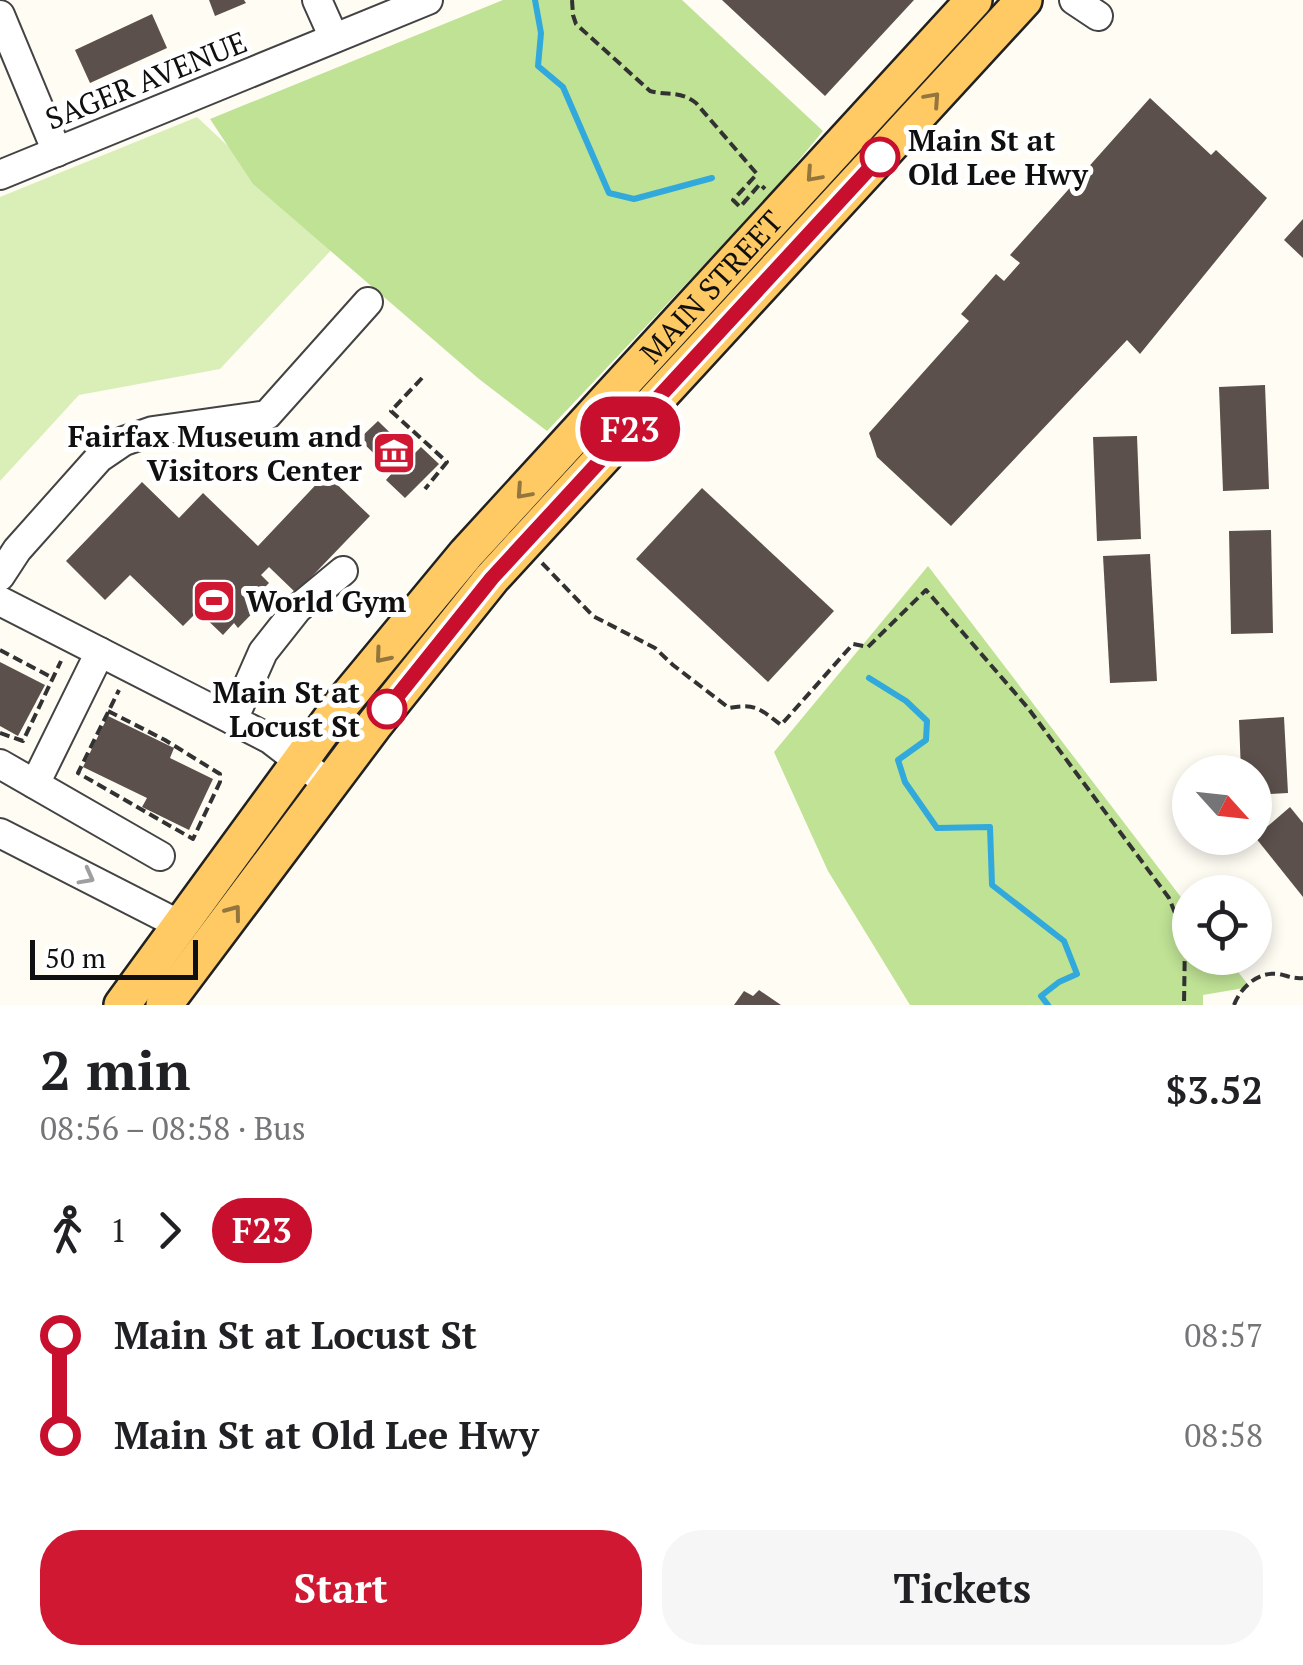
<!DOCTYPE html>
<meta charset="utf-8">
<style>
body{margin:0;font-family:"PT Serif",serif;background:#f6f6f6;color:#202124;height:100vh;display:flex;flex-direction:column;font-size:38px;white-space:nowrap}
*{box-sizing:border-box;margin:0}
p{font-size:32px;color:#757577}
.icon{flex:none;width:55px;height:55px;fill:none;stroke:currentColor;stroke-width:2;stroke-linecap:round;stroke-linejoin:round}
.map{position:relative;height:1005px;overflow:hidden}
.panel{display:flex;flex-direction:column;background:#fff;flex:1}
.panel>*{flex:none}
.badge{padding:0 20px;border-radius:32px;font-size:35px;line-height:65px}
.needle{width:65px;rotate:117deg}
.tools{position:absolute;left:1172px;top:755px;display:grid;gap:20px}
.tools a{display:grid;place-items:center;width:100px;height:100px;border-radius:50%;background:#fff;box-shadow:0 5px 15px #0003;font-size:50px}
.scale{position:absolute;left:30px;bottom:25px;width:168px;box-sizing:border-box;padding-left:10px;border:5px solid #101010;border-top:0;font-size:28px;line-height:35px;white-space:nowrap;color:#101010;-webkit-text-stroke:8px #fff;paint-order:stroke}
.map>.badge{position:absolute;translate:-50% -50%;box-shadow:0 0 0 5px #fff}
.legs{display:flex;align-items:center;gap:15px;height:110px;padding:0 40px;font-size:32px}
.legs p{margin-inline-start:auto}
.head{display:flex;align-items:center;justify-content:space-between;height:170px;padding:0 40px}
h1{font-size:55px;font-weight:700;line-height:75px}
.cta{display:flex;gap:20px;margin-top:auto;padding:20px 40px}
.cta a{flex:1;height:115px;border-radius:40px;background:#d11833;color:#fff;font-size:40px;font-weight:700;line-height:115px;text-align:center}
.cta a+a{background:#f6f6f6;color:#202124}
ul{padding:0 40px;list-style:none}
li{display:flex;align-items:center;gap:35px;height:100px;font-size:38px}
li i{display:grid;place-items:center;width:15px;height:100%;margin:0 12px;background:currentColor}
li i::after{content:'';width:25px;height:25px;margin:-12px;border:8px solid;border-radius:50%;background:#fff}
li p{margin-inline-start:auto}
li:first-child i{background:linear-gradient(#0000 50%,currentColor 0)}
li:last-child i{background:linear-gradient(currentColor 50%,#0000 0)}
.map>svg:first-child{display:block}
.green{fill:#daefb8}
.forest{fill:#bfe295}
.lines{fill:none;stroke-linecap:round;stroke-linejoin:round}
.stream{stroke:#31a9dc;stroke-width:6}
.building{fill:#5b504b}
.minor-casing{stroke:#434343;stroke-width:32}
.major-casing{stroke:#212121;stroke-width:40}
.path{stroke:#323232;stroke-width:4;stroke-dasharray:10 5;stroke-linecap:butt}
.minor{stroke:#fff;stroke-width:28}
.major{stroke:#ffca64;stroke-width:35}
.oneway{stroke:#93763e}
.oneway2{stroke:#9f9f9f}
.line-1-casing{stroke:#fff;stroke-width:22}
.line-1{stroke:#c8102e;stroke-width:15}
.stop-1-dot{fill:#fff;stroke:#c8102e;stroke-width:5}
.labels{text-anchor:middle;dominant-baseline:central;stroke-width:10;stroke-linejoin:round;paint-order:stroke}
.street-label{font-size:30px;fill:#101010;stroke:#fff}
.stop-label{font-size:30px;font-weight:bold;fill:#101010;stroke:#fff;text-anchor:start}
.poi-label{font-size:30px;font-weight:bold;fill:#101010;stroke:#fff;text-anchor:end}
</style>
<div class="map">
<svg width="1303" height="1005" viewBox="0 0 1303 1005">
<rect width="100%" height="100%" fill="#fffcf4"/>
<polygon class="green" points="197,117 335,246 220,369 79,395 0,481 0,197"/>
<g class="forest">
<polygon points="503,0 682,0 823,131 771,194 547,431 479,379 253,184 210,119"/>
<polygon points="928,566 1190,909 1190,958 1227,958 1250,987 1203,995 1203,1005 910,1005 828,871 774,752"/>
</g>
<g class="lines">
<g class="stream">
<polyline points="535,0 541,33 538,66 563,87 609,193 634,199 712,178"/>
<polyline points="869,678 906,701 927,721 926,740 898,760 905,782 937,828 990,827 992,885 1064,941 1077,974 1059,982 1041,996 1048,1005"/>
</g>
</g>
<g class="building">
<polygon points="209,0 244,0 246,3 215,16"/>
<polygon points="722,0 914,0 825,96"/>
<polygon points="152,14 167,48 90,83 75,50"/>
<polygon points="1150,98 1211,155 1216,150 1267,198 1140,354 1127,340 951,526 877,457 869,433 969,321 961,314 996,274 1004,281 1020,263 1010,255"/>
<polygon points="1303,219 1303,258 1284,240"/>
<polygon points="1265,385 1269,489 1223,491 1219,387"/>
<polygon points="378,421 413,455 421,447 439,464 405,498 386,480 393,472 359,439"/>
<polygon points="1137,436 1141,539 1097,541 1093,437"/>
<polygon points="326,474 370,516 296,593 269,567 261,575 269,583 264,588 271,594 238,628 234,623 223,635 198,611 183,626 130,575 105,600 66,561 142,482 179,518 203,493 258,546"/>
<polygon points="702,488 834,611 768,682 636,559"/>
<polygon points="1271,530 1273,633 1231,634 1229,531"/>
<polygon points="1150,554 1157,681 1110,683 1103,556"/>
<polygon points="0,662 45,685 18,736 0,726"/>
<polygon points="108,716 174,748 170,758 213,779 189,830 142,807 147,798 83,767"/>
<polygon points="1284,717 1288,793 1255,795 1255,772 1241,772 1239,720"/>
<polygon points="1290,807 1303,823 1303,897 1255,837"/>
<polygon points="759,990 781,1005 734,1005 744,991 753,996"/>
</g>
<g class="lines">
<g class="minor-casing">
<g id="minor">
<polyline points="317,0 334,38"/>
<polyline points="1074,0 1098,16"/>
<polyline points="0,15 57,152"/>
<polyline points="0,175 428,0"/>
<polyline points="0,576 17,550 99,458 124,441 153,431 267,415 368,302"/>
<polyline points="0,601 270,739 330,785"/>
<polyline points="233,720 263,652 297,609 343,571"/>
<polyline points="0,764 160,856"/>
<polyline points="35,784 100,652"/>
<polyline points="0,833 180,925"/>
</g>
</g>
<g class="major-casing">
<g id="major">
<path id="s1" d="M 122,1005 L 341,705 L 466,554 L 974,0"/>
<polyline points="164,1005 375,724 492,578 1024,0"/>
</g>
</g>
<g class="path">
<path d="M 572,0 L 573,15 L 576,24 L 650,91 C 669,96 679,90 696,103 L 757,174 L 733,200 L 740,207 L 760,184 L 765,189"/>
<polyline points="422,378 391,411 447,462 425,489"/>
<path d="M 542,563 L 593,616 L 655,648 L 673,665 L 729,708 C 756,703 760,709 781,725 L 853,644 L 868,647 L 926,590 L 1028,708 L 1169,898 L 1185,938 L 1184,1005"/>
<polyline points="0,650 53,678"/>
<polyline points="108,711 165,740 220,774 220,782 193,839 78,773 119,690"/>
<polyline points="0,733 23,741 61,661"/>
<path d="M 1234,1005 C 1241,987 1258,971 1279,974 C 1288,976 1294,979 1303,978"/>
</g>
<use href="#minor" class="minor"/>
<use href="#major" class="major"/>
</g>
<defs><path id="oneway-chevron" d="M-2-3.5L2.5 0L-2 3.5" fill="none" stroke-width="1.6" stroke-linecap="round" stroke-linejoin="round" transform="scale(2.5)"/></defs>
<g class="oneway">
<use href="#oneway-chevron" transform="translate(933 99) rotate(-48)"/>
<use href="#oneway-chevron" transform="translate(813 175) rotate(132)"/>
<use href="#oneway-chevron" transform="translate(523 492) rotate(132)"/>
<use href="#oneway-chevron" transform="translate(382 656) rotate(130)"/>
<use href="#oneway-chevron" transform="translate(234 912) rotate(-53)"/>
</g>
<use class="oneway2" href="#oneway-chevron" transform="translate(87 877) rotate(28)"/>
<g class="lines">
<g class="line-1-casing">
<polyline id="line-1" points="387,709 492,578 880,157"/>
</g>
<use href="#line-1" class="line-1"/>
</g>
<defs>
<g id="museum-square" transform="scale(2.25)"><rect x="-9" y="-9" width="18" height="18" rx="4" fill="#d11833" stroke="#fff"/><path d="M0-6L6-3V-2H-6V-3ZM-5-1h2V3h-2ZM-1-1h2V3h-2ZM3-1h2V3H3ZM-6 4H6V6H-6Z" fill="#fff"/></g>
<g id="stadium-square" transform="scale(2.25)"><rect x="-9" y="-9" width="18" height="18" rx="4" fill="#d11833" stroke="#fff"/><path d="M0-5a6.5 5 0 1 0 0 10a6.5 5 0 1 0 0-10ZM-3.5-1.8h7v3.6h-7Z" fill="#fff"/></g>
</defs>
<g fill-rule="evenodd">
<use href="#museum-square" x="394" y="453"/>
<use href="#stadium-square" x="214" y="601"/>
</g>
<g class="stop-1-dot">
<circle cx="880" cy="157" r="18"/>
<circle cx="387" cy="709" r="18"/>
</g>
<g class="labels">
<g class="street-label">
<text transform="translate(146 80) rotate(-22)">SAGER AVENUE</text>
<text stroke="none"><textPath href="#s1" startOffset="930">MAIN STREET</textPath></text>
</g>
<g class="stop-label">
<text x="908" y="140">Main St at<tspan x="908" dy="34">Old Lee Hwy</tspan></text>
<text x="360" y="692" text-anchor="end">Main St at<tspan x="360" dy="34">Locust St</tspan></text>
</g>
<g class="poi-label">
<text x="362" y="436">Fairfax Museum and<tspan x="362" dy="34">Visitors Center</tspan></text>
<text x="246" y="601" text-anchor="start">World Gym</text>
</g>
</g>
</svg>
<div class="tools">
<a><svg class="needle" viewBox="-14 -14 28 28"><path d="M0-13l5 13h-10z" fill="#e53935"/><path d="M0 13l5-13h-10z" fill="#757577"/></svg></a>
<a><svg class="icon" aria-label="locate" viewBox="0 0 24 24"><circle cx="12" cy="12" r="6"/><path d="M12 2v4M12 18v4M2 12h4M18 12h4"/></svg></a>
</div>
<div class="scale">50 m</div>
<b class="badge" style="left:630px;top:429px;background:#c8102e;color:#fff">F23</b>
</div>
<section class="panel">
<div class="head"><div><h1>2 min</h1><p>08:56 – 08:58 · Bus</p></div><b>$3.52</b></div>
<div class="legs"><svg class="icon" aria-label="walk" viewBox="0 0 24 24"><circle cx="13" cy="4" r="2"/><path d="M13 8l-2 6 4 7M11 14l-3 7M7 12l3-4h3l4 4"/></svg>1<svg class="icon" aria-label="forward" viewBox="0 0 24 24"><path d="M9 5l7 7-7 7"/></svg><b class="badge" style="background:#c8102e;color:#fff">F23</b></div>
<ul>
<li><i style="color:#c8102e"></i><b>Main St at Locust St</b><p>08:57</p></li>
<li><i style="color:#c8102e"></i><b>Main St at Old Lee Hwy</b><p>08:58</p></li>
</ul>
<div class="cta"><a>Start</a><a>Tickets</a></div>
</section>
